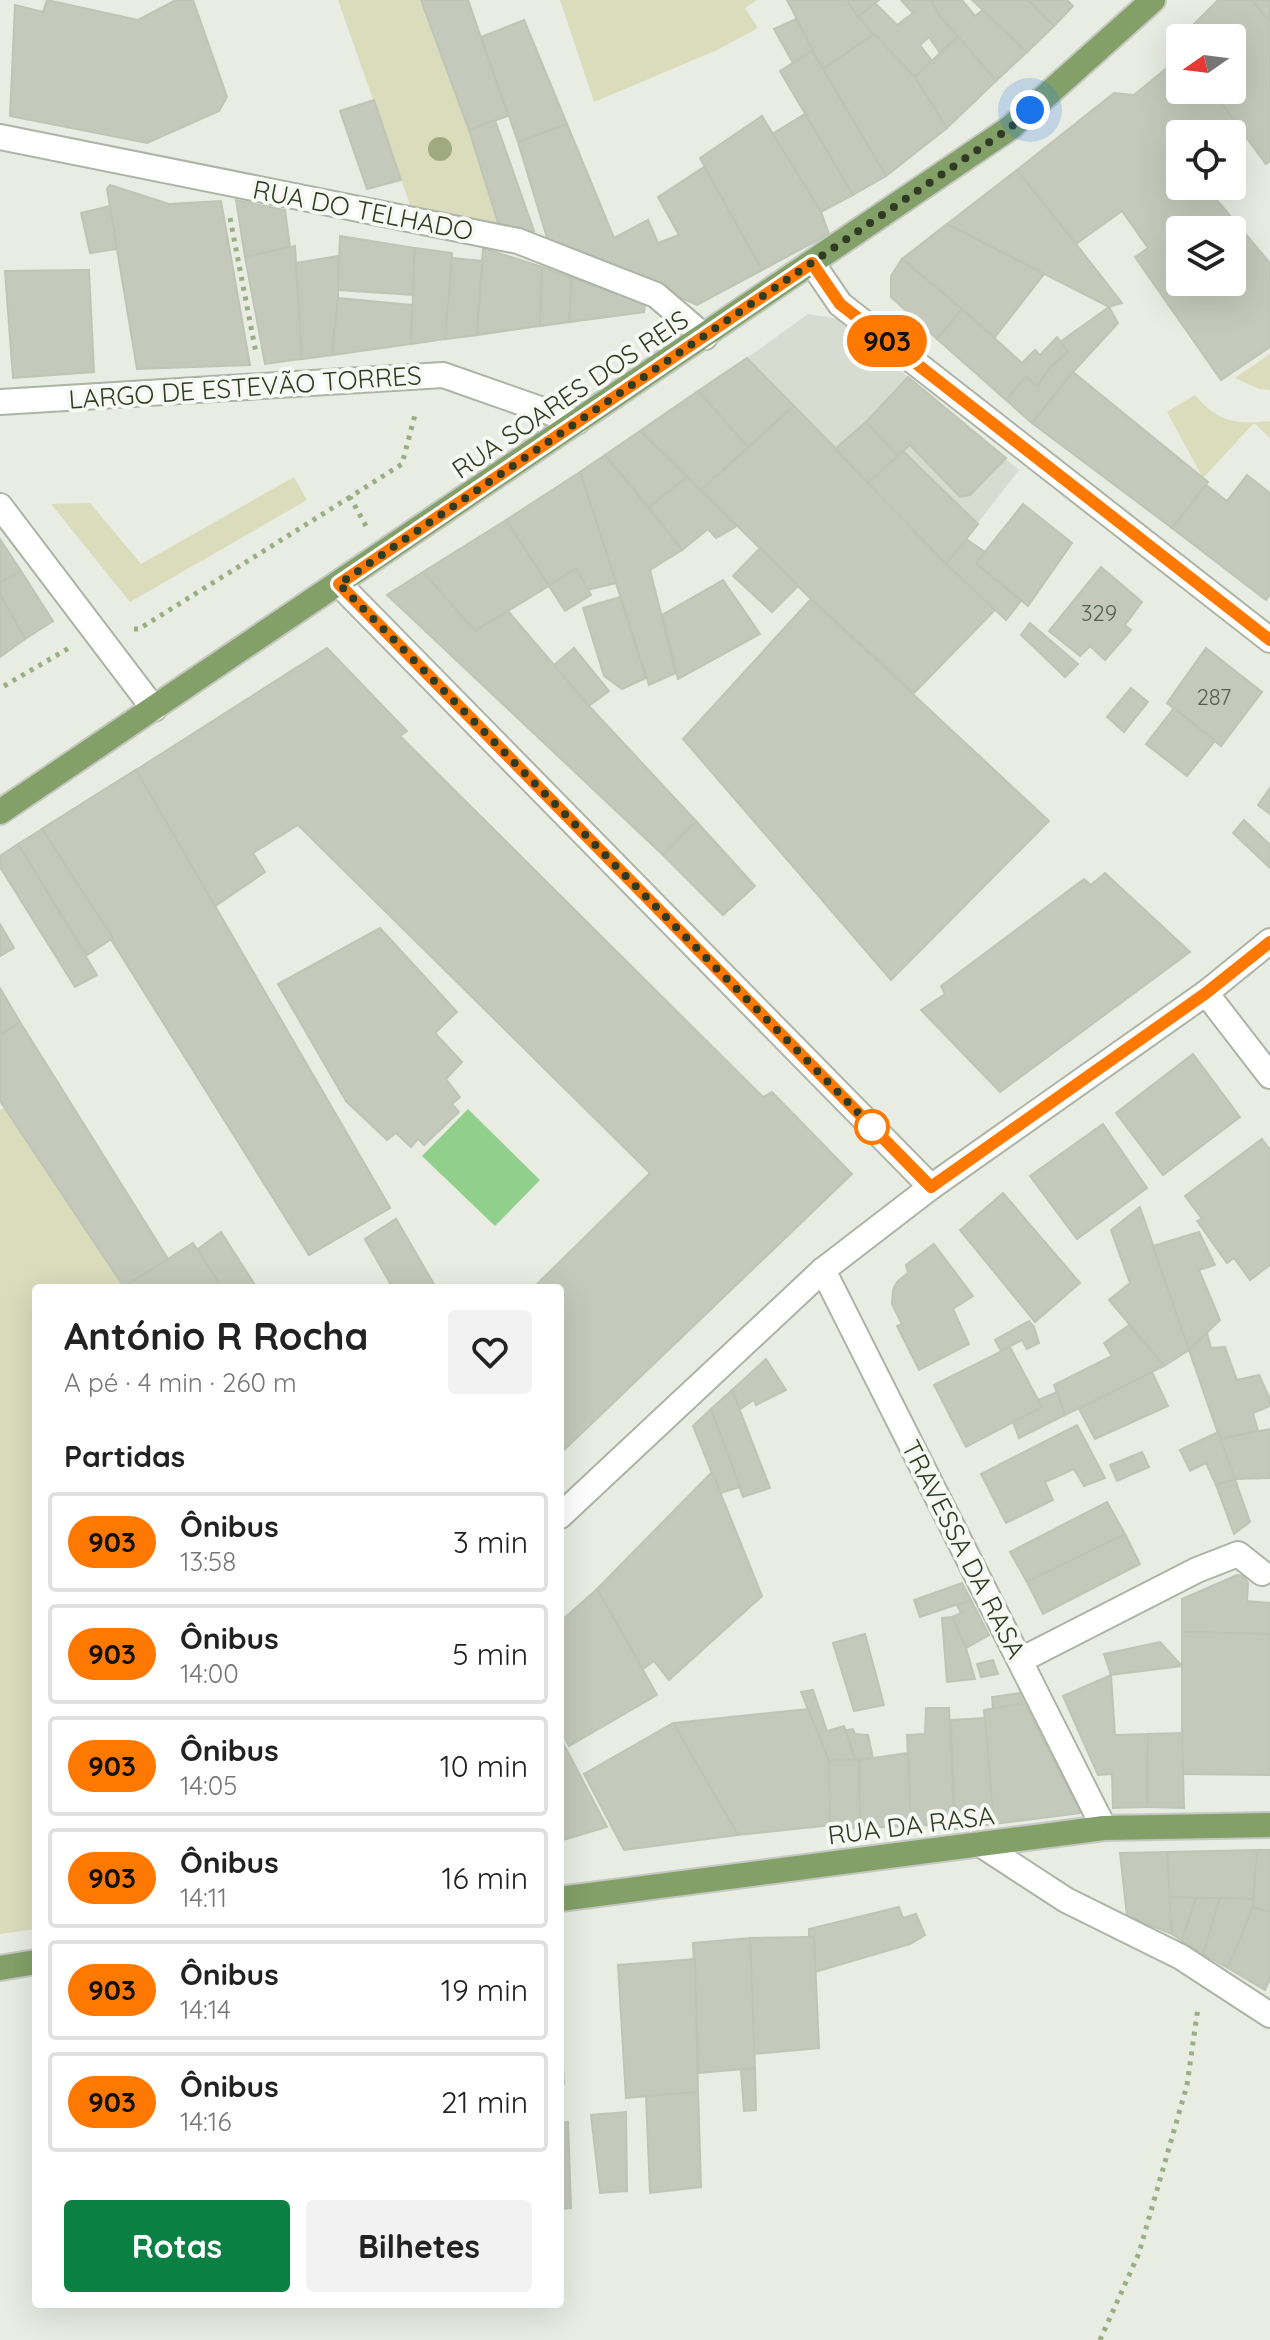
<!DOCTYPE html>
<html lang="pt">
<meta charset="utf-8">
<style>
body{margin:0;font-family:Quicksand,sans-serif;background:#f2f2f2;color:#222;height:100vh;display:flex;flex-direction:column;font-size:30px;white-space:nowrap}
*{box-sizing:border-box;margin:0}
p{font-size:26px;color:#767676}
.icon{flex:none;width:44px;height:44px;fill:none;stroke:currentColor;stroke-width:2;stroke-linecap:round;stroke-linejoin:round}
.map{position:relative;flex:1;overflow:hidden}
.side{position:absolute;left:32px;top:1284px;width:532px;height:1024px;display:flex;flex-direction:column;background:#fff;border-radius:8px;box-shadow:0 8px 32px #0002}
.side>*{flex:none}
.badge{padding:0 16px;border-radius:26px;font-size:28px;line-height:52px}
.needle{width:52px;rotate:256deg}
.fabs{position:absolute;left:1166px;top:24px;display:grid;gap:16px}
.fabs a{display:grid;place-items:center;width:80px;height:80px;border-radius:8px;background:#fff;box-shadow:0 8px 32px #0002;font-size:40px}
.you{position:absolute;width:40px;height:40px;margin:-20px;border:6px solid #fff;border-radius:50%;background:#1a73e8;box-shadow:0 0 0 12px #1a73e833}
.map>.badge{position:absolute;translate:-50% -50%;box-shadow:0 0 0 4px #fff}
h2{padding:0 32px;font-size:30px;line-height:72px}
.round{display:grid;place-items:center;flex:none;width:84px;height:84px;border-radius:8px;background:#f2f2f2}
.head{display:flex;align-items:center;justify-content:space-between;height:136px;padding:0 32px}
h1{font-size:38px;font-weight:700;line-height:60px}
.primary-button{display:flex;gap:16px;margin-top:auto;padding:16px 32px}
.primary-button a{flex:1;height:92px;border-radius:8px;background:#0b8043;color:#fff;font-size:32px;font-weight:700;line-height:92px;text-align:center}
.primary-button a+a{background:#f2f2f2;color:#222}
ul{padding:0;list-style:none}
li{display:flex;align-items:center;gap:24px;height:100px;margin:0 16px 12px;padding:0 16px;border:4px solid #e0e0e0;border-radius:8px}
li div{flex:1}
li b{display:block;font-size:30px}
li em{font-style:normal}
li .badge{min-width:88px;font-weight:700;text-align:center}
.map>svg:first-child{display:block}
.built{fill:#d8dcd0}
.green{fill:#dadcbc}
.water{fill:#90cf8c}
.building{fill:#c4c9bb;stroke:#bfc5b5;stroke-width:2;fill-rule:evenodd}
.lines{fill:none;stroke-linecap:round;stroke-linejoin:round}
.minor-casing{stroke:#adb4a5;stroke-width:28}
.major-casing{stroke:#c5c8c1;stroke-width:28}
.path{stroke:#9aae84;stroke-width:5;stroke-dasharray:4 6;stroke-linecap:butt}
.minor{stroke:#fff;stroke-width:24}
.major{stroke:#82a068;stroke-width:24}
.tree{fill:#a1a97f}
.line-casing{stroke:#fff;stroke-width:18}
.line{stroke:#ff7900;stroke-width:12}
.walk{stroke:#2f3c23;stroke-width:8;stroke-dasharray:0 14.4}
.stop-dot{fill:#fff;stroke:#ff7900;stroke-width:4}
.labels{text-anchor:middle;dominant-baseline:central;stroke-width:8;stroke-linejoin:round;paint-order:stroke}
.number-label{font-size:22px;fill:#545f49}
.street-label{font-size:26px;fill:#2f3c23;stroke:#f7f8f3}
</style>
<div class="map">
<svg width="1270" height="2340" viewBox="0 0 1270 2340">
<rect width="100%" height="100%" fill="#e9ece2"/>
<polygon class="built" points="808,314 839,319 1019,470 946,564 747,358"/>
<g class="green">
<polygon points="338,0 421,0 469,130 501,232 413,213"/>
<polygon points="560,0 757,0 745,8 758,28 717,50 594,102"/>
<polygon points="1270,354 1270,390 1259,389 1235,378"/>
<path d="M 1195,395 C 1218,422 1235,425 1270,421 L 1270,438 L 1254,423 L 1203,478 L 1167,412 Z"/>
<polygon points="294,477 307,500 130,602 51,504 90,503 141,564"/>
<polygon points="4,1108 125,1288 36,1288 36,1929 0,1934 0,1110"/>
</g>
<polygon class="water" points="468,1109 540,1180 495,1226 422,1156"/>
<g class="building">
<polygon points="47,0 138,20 176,0 193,0 227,97 219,111 147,143 10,116 15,5 43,12"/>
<polygon points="421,0 468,0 508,116 469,130"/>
<polygon points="787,0 847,0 858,17 874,34 823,69"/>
<polygon points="847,0 879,0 858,17"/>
<polygon points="901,0 931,0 940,16 958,36 940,53 929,37 920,45 932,61 915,77 858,17 875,3 897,25 913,13"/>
<polygon points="931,0 962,0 975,16 984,9 1027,52 996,81 940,16"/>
<polygon points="972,0 1028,0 1054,26 1027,52"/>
<polygon points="1028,0 1067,0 1073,6 1054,26"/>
<polygon points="1218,0 1252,0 1270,22 1270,161 1266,164 1211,90 1232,90 1232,38 1180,38"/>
<polygon points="1252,0 1270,0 1270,22"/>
<polygon points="796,19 813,51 793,63 774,29"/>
<polygon points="524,20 567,124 518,142 481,37"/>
<polygon points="874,34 915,77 947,128 886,176 823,69"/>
<polygon points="958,36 996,81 947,128 915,77"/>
<polygon points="812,51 886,176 853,195 780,71"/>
<path d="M 1180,57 L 1180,90 L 1211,90 L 1238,125 L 1226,134 L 1180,134 L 1180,186 L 1205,186 L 1270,263 L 1270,347 L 1221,380 L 1135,257 L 1148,248 L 1122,211 L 1076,244 L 1017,170 L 1114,93 L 1134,95 ZM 1180,230 L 1232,230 L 1232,282 L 1180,282 Z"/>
<polygon points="374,100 401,180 367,189 340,111"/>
<polygon points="805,114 853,195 821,212 772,134"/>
<polygon points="762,116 821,212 829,234 762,270 700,158"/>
<polygon points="495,120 534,231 514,234 501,232 469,130"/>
<polygon points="567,124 614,238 648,220 658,243 679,235 658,197 704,167 762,270 697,305 548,241 518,142"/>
<polygon points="1017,170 1076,244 1122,303 1109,307 947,224"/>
<polygon points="110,185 169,204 221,201 250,365 137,369 107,189"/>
<polygon points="236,200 285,210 290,247 245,257"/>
<polygon points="110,206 117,249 90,253 81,213"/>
<polygon points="947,224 1044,274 995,337 902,259"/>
<polygon points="340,236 415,248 413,295 338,290"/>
<polygon points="295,246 302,359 265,364 245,257"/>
<polygon points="415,248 452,253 452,258 445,339 411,344"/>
<polygon points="483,248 542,267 540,326 477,335"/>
<polygon points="338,256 338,298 332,355 302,359 296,263"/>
<polygon points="452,258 482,261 477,335 445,339"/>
<polygon points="902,259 962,309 937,339 891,297 891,276"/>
<polygon points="542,267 572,278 569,322 540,326"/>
<polygon points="89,270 94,372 13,378 5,271"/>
<polygon points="572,278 645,304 644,312 569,322"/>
<polygon points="338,298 412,305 411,344 332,355"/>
<polygon points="1109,307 1118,323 1073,372 1032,423 1006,400 1026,376 1037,387 1050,367 1068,352 1060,342"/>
<polygon points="962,309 1022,363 1035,350 1040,355 1057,337 1068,352 1050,367 1037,387 1026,376 1006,400 937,339"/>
<polygon points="747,358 794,406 748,447 698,391"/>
<polygon points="1073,372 1208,482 1172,528 1032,423"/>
<polygon points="908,377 1006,458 970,495 960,497 910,445 898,456 866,422"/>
<polygon points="698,391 748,447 701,490 640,431"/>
<polygon points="794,406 995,610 914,693 808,596 701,490"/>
<polygon points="866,422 898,456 868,483 835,449"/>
<polygon points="640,431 687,477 649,507 605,455"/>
<polygon points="903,451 978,524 946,564 868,483"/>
<polygon points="605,455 682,550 650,570 676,673 649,685 580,472"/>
<polygon points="580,472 616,583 587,590 576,568 549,586 506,520"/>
<polygon points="1247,475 1270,493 1270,594 1266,600 1172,528 1206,485 1227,501"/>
<polygon points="687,477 737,526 716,538 708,529 682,550 649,507"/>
<polygon points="1023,504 1072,543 1028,606 976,563"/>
<polygon points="506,520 549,586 475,631 423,572"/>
<polygon points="0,539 21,571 0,583"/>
<polygon points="966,539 985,552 976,563 1021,601 1006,620 946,564"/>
<polygon points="760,548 798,586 772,612 733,576"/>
<polygon points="1101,567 1142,602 1125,625 1131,630 1105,660 1090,646 1080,656 1049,631"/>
<polygon points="576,568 591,595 565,611 549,586"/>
<polygon points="21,571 53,621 25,639 0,594 0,583"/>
<polygon points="423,572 475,631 508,611 589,706 696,821 663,855 387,595"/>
<polygon points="723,580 760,634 678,679 662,615"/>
<polygon points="0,594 25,639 0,657"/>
<polygon points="620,597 646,678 622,689 604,676 583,608"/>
<polygon points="811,599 1049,821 891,980 683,739"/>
<polygon points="1030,623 1078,664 1065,677 1021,635"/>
<polygon points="327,648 407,731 400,736 763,1097 772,1092 852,1174 560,1454 560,1288 533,1288 650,1173 298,825 253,853 265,872 211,909 136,770"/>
<polygon points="574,648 609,691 589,706 554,665"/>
<polygon points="1206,648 1262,692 1221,746 1167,703"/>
<polygon points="1131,688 1148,702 1124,732 1107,717"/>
<polygon points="1174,708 1215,741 1187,776 1146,744"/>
<polygon points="136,770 390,1208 309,1255 42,829"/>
<polygon points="136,770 202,894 118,945 42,829"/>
<polygon points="136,770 390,1208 309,1255 42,829"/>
<polygon points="1270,788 1270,814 1258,805"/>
<polygon points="1244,820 1270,845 1270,868 1233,833"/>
<polygon points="696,821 755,886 723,915 663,855"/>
<polygon points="42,829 113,938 87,955 18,844"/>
<polygon points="18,844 97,975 75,987 0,867 0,856"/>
<polygon points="1105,873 1190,952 1000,1092 921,1010 945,994 941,986 1084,879 1091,885"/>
<polygon points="0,924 14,948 0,956"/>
<polygon points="380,928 457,1012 435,1033 462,1062 446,1079 460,1097 452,1104 459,1112 424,1145 418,1139 411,1147 396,1133 387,1140 346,1101 278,984"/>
<polygon points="0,988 20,1022 0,1035"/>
<polygon points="20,1022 168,1259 124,1287 0,1101 0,1035"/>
<polygon points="1193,1054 1240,1117 1163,1175 1116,1113"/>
<polygon points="1103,1124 1147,1188 1077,1239 1030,1176"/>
<polygon points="1262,1139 1270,1150 1270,1265 1250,1280 1234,1258 1227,1263 1197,1221 1202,1219 1185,1196"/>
<polygon points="1003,1193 1080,1283 1035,1322 960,1230"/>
<polygon points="1140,1207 1189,1350 1164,1366 1109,1300 1130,1283 1111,1230"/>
<polygon points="396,1219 436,1288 393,1288 365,1239"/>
<polygon points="396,1219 436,1288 393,1288 365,1239"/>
<polygon points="221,1232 257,1288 222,1288 198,1249"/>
<polygon points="1199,1232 1215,1265 1199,1270 1220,1320 1189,1350 1153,1246"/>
<polygon points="193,1243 222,1288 125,1288 124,1287"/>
<polygon points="934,1244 973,1296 953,1309 969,1344 919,1370 897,1326 902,1324 892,1304 893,1290 897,1282 908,1273 906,1265"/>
<polygon points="1029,1321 1034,1327 1039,1343 1027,1349 1022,1340 1001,1351 995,1340"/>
<polygon points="1129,1325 1164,1366 1065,1415 1054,1385 1112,1356 1104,1343"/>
<polygon points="1207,1333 1211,1348 1225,1347 1237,1380 1259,1375 1270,1399 1270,1406 1253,1413 1258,1431 1220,1439 1189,1350"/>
<polygon points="1010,1347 1042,1407 966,1447 934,1385"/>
<polygon points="766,1359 786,1390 756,1405 754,1400 740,1409 732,1390"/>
<polygon points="1152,1372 1168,1406 1095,1439 1079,1409"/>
<polygon points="732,1390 770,1488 743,1497 711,1409"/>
<polygon points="1057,1392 1065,1415 1019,1438 1013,1422 1042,1407 1038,1400"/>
<polygon points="711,1409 740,1487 720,1493 693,1426"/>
<polygon points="1077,1425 1105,1478 1084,1486 1074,1469 1045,1482 1053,1500 1006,1523 981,1474"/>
<polygon points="1270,1429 1270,1478 1235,1479 1220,1439"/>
<polygon points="1218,1432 1235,1479 1216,1485 1206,1463 1190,1471 1180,1450"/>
<polygon points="1142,1452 1149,1467 1117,1481 1110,1465"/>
<polygon points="712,1472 762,1596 669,1680 654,1661 643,1669 597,1589"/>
<polygon points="1235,1479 1250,1522 1234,1534 1216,1485"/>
<polygon points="1107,1502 1125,1534 1027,1582 1010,1552"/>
<polygon points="1125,1534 1140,1564 1043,1614 1027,1582"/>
<polygon points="1237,1575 1244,1576 1248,1583 1247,1601 1270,1603 1270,1634 1182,1632 1182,1599"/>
<polygon points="962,1583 971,1600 920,1617 914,1600"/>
<polygon points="597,1589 657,1695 569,1746 560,1729 560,1622"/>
<polygon points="971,1600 989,1635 966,1648 952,1617 961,1613 957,1605"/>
<polygon points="952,1617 966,1648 975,1679 947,1682 942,1618"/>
<polygon points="1182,1632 1270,1634 1270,1775 1182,1774"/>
<polygon points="865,1634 884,1705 854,1711 833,1643"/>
<polygon points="1160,1642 1182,1666 1111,1675 1104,1654"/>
<polygon points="993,1660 998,1674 981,1677 977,1664"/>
<polygon points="1111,1675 1115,1735 1148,1734 1147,1807 1113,1808 1112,1774 1098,1775 1063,1696"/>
<polygon points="813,1690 827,1731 844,1726 855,1759 829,1761 801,1692"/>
<polygon points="1019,1693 1024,1703 993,1709 992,1697"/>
<polygon points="1024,1703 1081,1813 994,1824 984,1710"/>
<polygon points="926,1708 949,1708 954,1824 911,1826 907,1735 925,1734"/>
<polygon points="808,1709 829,1761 831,1825 738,1835 673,1723"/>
<polygon points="985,1718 994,1824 955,1829 951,1720"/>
<polygon points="673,1723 738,1835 624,1850 584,1774"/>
<polygon points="853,1729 855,1734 868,1735 873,1758 855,1759 846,1730"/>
<polygon points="1182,1733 1184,1808 1147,1807 1148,1734"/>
<polygon points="560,1737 607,1827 560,1841"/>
<polygon points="908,1753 911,1826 860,1828 859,1760"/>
<polygon points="859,1760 860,1828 830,1829 829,1761"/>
<polygon points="1257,1850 1270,1850 1270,1912 1253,1907"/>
<polygon points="1257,1850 1253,1899 1169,1897 1167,1852"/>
<polygon points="1167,1852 1172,1934 1127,1916 1120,1853"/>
<polygon points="1169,1897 1196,1898 1182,1941 1172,1934"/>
<polygon points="1196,1898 1220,1898 1203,1954 1182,1941"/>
<polygon points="1220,1898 1253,1899 1253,1907 1228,1968 1203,1954"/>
<polygon points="899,1907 903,1918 916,1914 925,1935 910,1944 815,1972 814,1937 809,1937 809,1929"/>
<polygon points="1253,1907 1270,1912 1270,1979 1265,1990 1228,1968"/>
<polygon points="809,1937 814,1937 819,2048 754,2054 750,1938"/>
<polygon points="750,1938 755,2068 699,2073 693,1943"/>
<polygon points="695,1959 698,2092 626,2098 618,1965"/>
<polygon points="560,1996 564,2084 560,2084"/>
<polygon points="755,2068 756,2110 744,2111 741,2070"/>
<polygon points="698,2092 701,2187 650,2193 646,2096"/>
<polygon points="626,2112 627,2191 600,2193 591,2115"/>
<polygon points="568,2122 571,2208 560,2209 560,2123"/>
</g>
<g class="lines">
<g class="minor-casing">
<g id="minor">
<polyline points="0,137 518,241 656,295 705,337"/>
<polyline points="812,263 840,304 1270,640"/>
<polyline points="0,402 443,375 577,422"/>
<polyline points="0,506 154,709"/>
<polyline points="339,584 931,1187"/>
<polyline points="1206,993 1270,1076"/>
<polyline points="823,1270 1104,1828"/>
<polyline points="560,1516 823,1270 931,1187 1206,993 1270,941"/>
<polyline points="1021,1660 1197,1570 1238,1554 1262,1573"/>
<polyline points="980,1844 1066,1900 1181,1957 1270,2015"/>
</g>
</g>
<g class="major-casing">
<g id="major">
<polyline points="0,812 1010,128 1153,0"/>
<polyline points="560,1899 1104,1828 1270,1825"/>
<polyline points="0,1968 36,1962"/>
</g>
</g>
<g class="path">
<polyline points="230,218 256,353"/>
<polyline points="366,526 350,497 402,464 416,411"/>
<polyline points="134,629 139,629 350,497"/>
<polyline points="4,686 69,648"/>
<polyline points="1100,2340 1139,2253 1187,2085 1198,2008"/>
</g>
<use href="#minor" class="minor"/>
<use href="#major" class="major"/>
</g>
<circle class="tree" cx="440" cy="149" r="12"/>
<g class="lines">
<g class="line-casing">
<polyline id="line" points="1270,640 840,304 812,263 339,584 931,1187 1206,993 1270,942"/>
</g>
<use href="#line" class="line"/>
<polyline class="walk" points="872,1127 880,1135 339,584 1010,128 1030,110"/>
</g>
<circle class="stop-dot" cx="872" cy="1127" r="16"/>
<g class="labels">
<g class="number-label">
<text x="1099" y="613">329</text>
<text x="1214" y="697">287</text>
</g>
<g class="street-label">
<text transform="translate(363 210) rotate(11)">RUA DO TELHADO</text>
<text transform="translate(245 387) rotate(-4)">LARGO DE ESTEVÃO TORRES</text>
<text transform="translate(570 394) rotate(-34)">RUA SOARES DOS REIS</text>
<text transform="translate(964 1549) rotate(63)">TRAVESSA DA RASA</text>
<text transform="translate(911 1825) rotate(-7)">RUA DA RASA</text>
</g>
</g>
</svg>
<div class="fabs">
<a><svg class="needle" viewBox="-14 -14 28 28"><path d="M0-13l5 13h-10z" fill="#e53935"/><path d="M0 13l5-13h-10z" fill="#767676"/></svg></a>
<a><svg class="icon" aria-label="locate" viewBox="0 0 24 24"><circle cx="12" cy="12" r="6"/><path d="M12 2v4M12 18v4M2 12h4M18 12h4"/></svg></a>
<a><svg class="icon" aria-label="layers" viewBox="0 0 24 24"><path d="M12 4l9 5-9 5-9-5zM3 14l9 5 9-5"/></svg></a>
</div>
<div class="you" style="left:1030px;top:110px"></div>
<b class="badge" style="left:887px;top:341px;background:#ff7900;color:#111">903</b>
<section class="side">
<div class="head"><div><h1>António R Rocha</h1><p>A pé · 4 min · 260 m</p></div><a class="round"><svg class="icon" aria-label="heart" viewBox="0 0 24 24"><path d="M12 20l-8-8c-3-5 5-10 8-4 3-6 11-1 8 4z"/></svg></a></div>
<h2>Partidas</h2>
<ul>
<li><span class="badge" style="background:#ff7900;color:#111">903</span><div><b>Ônibus</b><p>13:58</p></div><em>3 min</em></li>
<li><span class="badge" style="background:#ff7900;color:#111">903</span><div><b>Ônibus</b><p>14:00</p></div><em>5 min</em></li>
<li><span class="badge" style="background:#ff7900;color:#111">903</span><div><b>Ônibus</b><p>14:05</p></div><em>10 min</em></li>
<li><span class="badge" style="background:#ff7900;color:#111">903</span><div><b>Ônibus</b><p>14:11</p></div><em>16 min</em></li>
<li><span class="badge" style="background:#ff7900;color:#111">903</span><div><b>Ônibus</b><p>14:14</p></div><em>19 min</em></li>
<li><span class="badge" style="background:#ff7900;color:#111">903</span><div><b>Ônibus</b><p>14:16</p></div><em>21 min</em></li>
</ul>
<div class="primary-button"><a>Rotas</a><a>Bilhetes</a></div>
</section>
</div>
